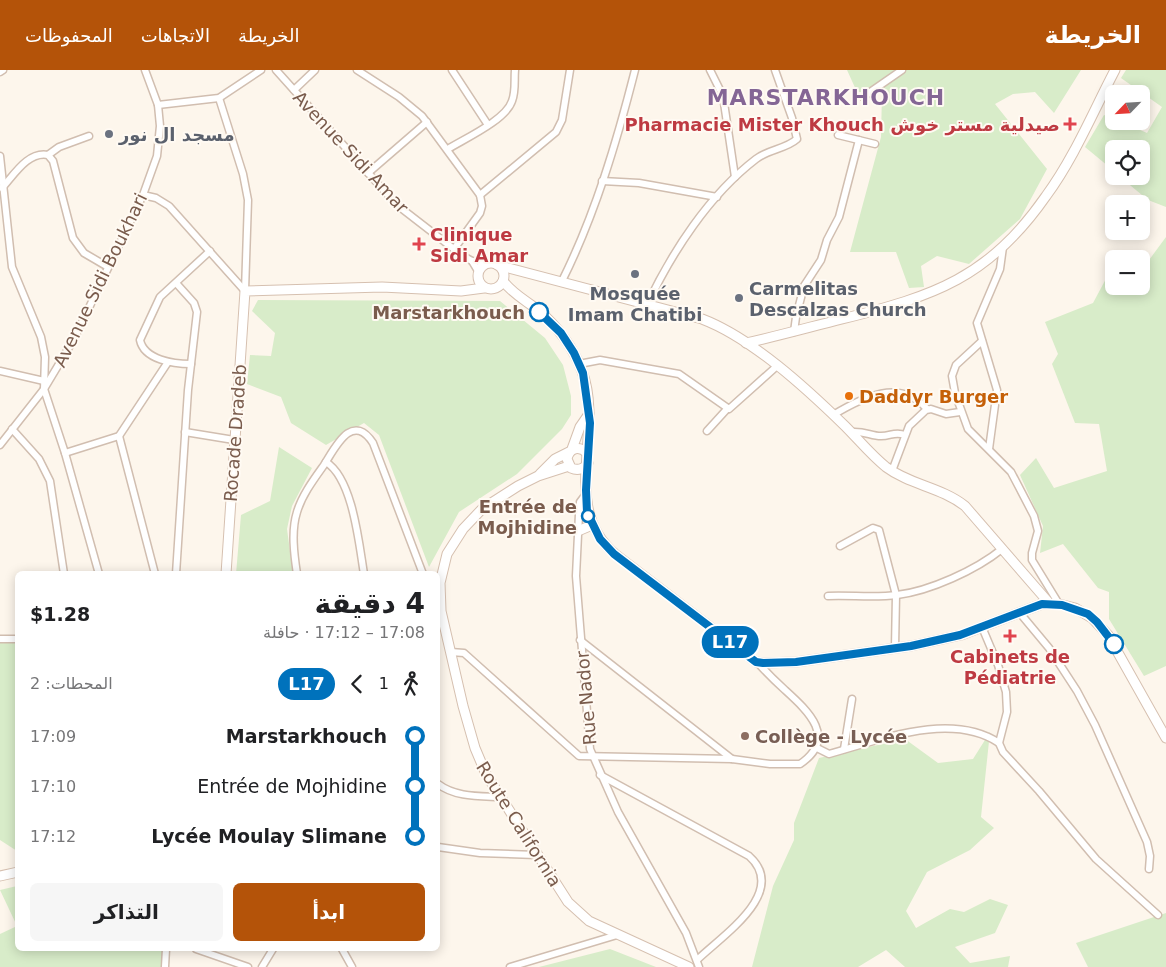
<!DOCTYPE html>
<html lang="ar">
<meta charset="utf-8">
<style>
body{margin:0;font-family:"DejaVu Sans",Vazirmatn,sans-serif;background:#f6f6f6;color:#202124;direction:rtl;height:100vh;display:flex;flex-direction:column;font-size:19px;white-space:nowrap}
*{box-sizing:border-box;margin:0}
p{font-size:16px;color:#757577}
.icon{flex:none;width:28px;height:28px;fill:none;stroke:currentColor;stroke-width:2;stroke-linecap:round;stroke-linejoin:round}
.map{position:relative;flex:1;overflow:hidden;direction:ltr}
.drawer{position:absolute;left:15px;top:501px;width:425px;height:380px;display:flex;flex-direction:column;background:#fff;border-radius:8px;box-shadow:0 2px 12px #0003;direction:rtl}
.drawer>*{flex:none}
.badge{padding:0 10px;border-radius:16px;font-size:18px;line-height:32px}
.needle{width:32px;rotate:245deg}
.fabs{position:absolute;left:1105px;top:15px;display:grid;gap:10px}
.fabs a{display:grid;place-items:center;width:45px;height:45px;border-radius:8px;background:#fff;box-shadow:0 2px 12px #0003;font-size:25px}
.map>.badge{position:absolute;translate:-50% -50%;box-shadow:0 0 0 2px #fff}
.legs{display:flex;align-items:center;gap:8px;height:55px;padding:0 15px;font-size:16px}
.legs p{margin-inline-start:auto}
.headline{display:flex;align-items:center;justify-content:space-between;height:85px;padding:0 15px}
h1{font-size:28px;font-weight:600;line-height:38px}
.primary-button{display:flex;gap:10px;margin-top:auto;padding:10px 15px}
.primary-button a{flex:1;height:58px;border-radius:8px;background:#b45309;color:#fff;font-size:20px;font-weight:600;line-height:58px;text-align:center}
.primary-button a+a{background:#f6f6f6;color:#202124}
ul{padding:0 15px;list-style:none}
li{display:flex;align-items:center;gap:18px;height:50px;font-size:19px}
li i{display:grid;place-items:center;width:8px;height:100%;margin:0 6px;background:currentColor}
li i::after{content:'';width:12px;height:12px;margin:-6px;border:4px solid;border-radius:50%;background:#fff}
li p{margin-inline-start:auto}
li:first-child i{background:linear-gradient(#0000 50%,currentColor 0)}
li:last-child i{background:linear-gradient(currentColor 50%,#0000 0)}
header{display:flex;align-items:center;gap:30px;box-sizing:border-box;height:70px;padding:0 25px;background:#b45309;color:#fff}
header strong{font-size:24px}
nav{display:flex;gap:28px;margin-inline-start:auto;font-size:18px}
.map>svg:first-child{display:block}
.green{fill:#d8ecc9}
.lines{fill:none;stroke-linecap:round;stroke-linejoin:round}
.street-casing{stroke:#d1beb0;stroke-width:9}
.secondary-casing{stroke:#d6c0b0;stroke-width:11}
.street{stroke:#fff;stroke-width:6}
.secondary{stroke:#fff;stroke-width:9}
.line-1-casing{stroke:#fff;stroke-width:11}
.line-1{stroke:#0072bc;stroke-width:8}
.health-dot{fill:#e0444e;stroke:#fffaf3;stroke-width:2}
.worship-dot{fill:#6b7280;stroke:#fffaf3;stroke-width:2}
.stop-1-dot{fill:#fff;stroke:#0072bc;stroke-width:2.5}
.food-dot{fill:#e8710a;stroke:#fffaf3;stroke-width:2}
.education-dot{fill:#8d6e63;stroke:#fffaf3;stroke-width:2}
.labels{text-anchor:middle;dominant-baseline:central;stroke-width:4;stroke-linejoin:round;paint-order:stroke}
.health-label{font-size:18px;font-weight:bold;fill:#be3a42;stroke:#fffaf3;text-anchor:end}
.worship-label{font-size:18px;font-weight:bold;fill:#5b616d;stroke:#fffaf3;text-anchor:start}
.street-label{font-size:18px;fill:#7a5c4d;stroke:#fffaf3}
.stop-label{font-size:18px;font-weight:bold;fill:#7a5c4d;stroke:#fffaf3;text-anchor:end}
.food-label{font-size:18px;font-weight:bold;fill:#c56008;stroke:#fffaf3;text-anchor:start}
.education-label{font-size:18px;font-weight:bold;fill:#785e54;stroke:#fffaf3;text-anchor:start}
.district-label{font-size:22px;font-weight:bold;letter-spacing:1px;fill:#846695;stroke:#fffaf3}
</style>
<header>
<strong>الخريطة</strong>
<nav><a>الخريطة</a><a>الاتجاهات</a><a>المحفوظات</a></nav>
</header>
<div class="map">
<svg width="1166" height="897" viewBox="0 0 1166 897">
<rect width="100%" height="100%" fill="#fdf6ec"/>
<g class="green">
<polygon points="847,0 1081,0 1054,43 1035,22 1013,24 995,34 1047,99 1020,149 969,194 937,186 921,196 924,217 909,218 896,182 850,182 881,67 882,22 857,22"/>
<polygon points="1126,0 1166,0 1166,137 1148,130 1119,106 1141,106 1141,79 1114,79 1114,101 1085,77 1104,45 1114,49 1114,51 1120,51 1147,63 1162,37 1121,8"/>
<polygon points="1166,167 1166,596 1144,606 1109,549 1109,522 1098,518 1063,474 1040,483 1043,456 1020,405 1036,388 1054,418 1107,401 1099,354 1075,353 1052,294 1058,284 1045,252 1093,233 1108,205 1114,209 1114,216 1124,216 1128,219 1130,216 1141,216 1141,201"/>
<polygon points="258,230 500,231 545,268 563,295 571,326 571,345 562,359 517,404 459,442 429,497 379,365 364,353 326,375 291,353 281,327 247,314 250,285 271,286 275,263 252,241"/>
<polygon points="279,377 312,398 292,436 287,459 293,504 236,504 241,445 270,431"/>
<polygon points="0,567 17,569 17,781 0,770"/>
<polygon points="990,662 981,747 994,758 970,780 927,802 906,841 916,858 950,839 964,842 990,829 1008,835 995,863 955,877 970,893 1010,886 1008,897 905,897 886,880 858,897 752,897 773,816 794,770 794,753 819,688 905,669 938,693 973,689"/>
<polygon points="17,816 18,879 167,879 165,897 0,897 0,864 17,856 0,820"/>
<polygon points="1166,843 1166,897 1088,897 1076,873"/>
<polygon points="610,879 656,897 539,897"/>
</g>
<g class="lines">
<g class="street-casing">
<g id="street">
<polyline points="276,0 397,135 463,186 472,191 490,193"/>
<polyline points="357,0 399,27 422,46 480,125 482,136 480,143 454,179"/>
<polyline points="452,0 488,55"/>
<polyline points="710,0 723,26 735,107"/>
<polyline points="0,2 3,0"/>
<polyline points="294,20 315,0"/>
<polyline points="863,27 902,0"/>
<polyline points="219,28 243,104 248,130 245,221"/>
<polyline points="158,35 219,28 261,0"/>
<polyline points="838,65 875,74"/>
<path d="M 448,79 C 464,69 506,50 512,31 C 516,21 514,10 515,0"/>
<polyline points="48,85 59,77 89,66"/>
<polyline points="0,86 12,197 41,267 45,287 44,319 65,383 99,504"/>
<polyline points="368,103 427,52"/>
<polyline points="602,111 639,113 717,127"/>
<path d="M 2,118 C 14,105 28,81 48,85 L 53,91 L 73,168 L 84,183 L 108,197"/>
<polyline points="143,125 156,128 169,136 245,221"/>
<polyline points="480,125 556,62 562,50 570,0"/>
<polyline points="472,191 478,201"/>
<path d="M 562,211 C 595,145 617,71 635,0"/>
<polyline points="176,213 194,233 197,242 188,320 176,504"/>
<path d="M 647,235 C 672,182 709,125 756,89 C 769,79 786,79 797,69 L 792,48 L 775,0"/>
<polyline points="794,262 796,247 804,216 821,190 827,170 839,147 859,70"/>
<polyline points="982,271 956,295 952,306 955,323 968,359 1011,402 1034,446 1038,461 1032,483 1032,490 1059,534"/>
<path d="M 191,294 C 174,294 144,290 140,270 L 160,227 L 210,181"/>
<polyline points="579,294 600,290 679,304 729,339 777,296"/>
<polyline points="0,301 44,311"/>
<path d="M 833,345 C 863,327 900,308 927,339"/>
<polyline points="12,359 39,389 50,411 64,504"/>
<polyline points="707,361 727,339"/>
<polyline points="185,362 234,370"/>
<path d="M 852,362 C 865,361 871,366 881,366 C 891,366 895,361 905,365"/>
<polyline points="119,366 155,504"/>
<polyline points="0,375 44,319 74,269 143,125 157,86 160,56 158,35 145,0"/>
<polyline points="989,379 997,320 977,253 1000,199 1003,177"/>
<polyline points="65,383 119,366 168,292"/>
<path d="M 326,392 C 353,409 359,474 364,504"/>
<polyline points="892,401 909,356 926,340 931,339 946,344 960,342"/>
<polyline points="586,424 580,432 579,444 576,506 590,679 618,742 686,863 699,897"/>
<polyline points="840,476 873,458 879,460 896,525 895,578"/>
<path d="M 297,504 C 294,484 291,461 297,442 C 302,425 314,409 324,395 C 335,378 352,341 373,373 L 423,504"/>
<path d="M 828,526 C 851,525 875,528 897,525 C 930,521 976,500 1002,479"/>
<polyline points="1019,542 1049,578 1077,621 1095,655 1147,772 1150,786 1149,799"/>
<polyline points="982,557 998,595 1006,622 1007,642 999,673 1003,682 1039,721 1096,789 1158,845"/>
<polyline points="0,569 18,569"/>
<polyline points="580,570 732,689"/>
<path d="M 451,582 L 464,583 L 579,686 L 732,689 L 770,694 L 800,694 C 838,668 808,641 785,620 C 775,611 766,602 757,592"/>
<path d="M 815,677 L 829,684 C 880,670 951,641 999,673"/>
<polyline points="844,679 852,629"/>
<path d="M 600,705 L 749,786 C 789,822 723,865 697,890"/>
<path d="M 438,714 C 455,727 478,726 499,727"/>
<polyline points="438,777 480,783 536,785"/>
<polyline points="196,879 248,897"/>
<polyline points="342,879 352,897"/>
<polyline points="165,897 166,879"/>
<polyline points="262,897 273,879"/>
<polyline points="510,897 617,865"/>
</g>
</g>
<g class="secondary-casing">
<g id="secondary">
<circle cx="491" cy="206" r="13"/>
<path d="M 497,195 L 702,249 C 752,268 807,319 845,356 C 859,370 871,385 886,397 C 910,415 941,417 965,436 L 1050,534"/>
<path d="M 503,211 C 513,224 525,230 538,240 C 557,256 573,277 582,301 C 605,362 559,437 615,484 L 756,592 L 763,593 L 796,592 L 911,576 L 961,565 L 1042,534 L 1059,534 L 1075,538 L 1092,548 L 1108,565 L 1166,668"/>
<path d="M 746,273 C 778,266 810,257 842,249 C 934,226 989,208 1046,126 C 1074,88 1093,42 1115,0"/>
<polyline points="572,379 580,357 589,344"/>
<path d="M 587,383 C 579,375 569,378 567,389 L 571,398 C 578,401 584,399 588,393"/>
<polyline points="569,396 538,406 518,416 482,439 463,459 447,484 440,513 441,541 463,636 475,678 486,704 568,832 589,851 689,897"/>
<polyline points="540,404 555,389 569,382"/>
<polyline points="578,461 592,455"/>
<polyline points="226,504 245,221 382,217 461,221 484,218"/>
<polyline points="0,806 18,802"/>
</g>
</g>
<use href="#street" class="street"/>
<use href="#secondary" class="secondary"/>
</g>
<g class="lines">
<g class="line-1-casing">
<polyline id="line-1" points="539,242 561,263 574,283 583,303 590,353 586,420 587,442 600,469 614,484 756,592 763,593 796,592 911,576 960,565 1042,534 1062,535 1088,544 1097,552 1114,574"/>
</g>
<use href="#line-1" class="line-1"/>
</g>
<g class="health-dot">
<path d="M1067.5 46.5h5v5h5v5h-5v5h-5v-5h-5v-5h5z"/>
<path d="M416.5 166.5h5v5h5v5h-5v5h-5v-5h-5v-5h5z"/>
<path d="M1007.5 558.5h5v5h5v5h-5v5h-5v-5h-5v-5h5z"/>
</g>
<g class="worship-dot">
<circle cx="109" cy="64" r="5"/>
<circle cx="635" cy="204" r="5"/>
<circle cx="739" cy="228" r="5"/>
</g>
<g class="stop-1-dot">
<circle cx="539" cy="242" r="9"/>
<circle cx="588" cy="446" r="6"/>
<circle cx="1114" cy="574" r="9"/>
</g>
<circle class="food-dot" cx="849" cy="326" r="5"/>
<circle class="education-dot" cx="745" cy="666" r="5"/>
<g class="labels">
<g class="health-label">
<text x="1060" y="54">Pharmacie Mister Khouch صيدلية مستر خوش</text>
<text x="430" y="164" text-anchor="start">Clinique<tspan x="430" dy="21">Sidi Amar</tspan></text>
<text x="1010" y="586" text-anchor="middle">Cabinets de<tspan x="1010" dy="21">Pédiatrie</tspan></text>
</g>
<g class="worship-label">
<text x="119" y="64">مسجد ال نور</text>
<text x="749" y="218">Carmelitas<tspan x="749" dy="21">Descalzas Church</tspan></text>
<text x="635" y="223" text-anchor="middle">Mosquée<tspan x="635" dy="21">Imam Chatibi</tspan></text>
</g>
<g class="street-label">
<text transform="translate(351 82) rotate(47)">Avenue Sidi Amar</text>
<text transform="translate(100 210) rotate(-64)">Avenue Sidi Boukhari</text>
<text transform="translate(235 363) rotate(-86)">Rocade Dradeb</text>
<text transform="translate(586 628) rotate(-95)">Rue Nador</text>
<text transform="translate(519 754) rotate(58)">Route California</text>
</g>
<g class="stop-label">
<text x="525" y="242">Marstarkhouch</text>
<text x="577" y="436">Entrée de<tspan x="577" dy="21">Mojhidine</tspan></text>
</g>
<g class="food-label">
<text x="859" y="326">Daddyr Burger</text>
</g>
<g class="education-label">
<text x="755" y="666">Collège - Lycée</text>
</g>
<g class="district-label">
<text x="826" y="27">MARSTARKHOUCH</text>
</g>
</g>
</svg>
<div class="fabs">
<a><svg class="needle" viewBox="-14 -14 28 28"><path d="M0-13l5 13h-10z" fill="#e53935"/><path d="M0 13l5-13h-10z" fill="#757577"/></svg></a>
<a><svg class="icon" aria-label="locate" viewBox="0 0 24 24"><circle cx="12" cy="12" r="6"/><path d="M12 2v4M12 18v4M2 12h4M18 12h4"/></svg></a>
<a>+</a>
<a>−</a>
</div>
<b class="badge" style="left:730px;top:572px;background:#0072bc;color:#fff">L17</b>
<section class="drawer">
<div class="headline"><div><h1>4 دقيقة</h1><p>17:08 – 17:12 · حافلة</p></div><b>$1.28</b></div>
<div class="legs"><svg class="icon" aria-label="walk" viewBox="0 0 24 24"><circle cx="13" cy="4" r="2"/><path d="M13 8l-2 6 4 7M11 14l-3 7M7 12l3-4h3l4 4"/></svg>1<svg class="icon" aria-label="back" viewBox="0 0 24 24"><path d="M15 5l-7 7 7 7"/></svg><b class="badge" style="background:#0072bc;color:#fff">L17</b><p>المحطات: 2</p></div>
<ul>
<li><i style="color:#0072bc"></i><b>Marstarkhouch</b><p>17:09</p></li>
<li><i style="color:#0072bc"></i><span>Entrée de Mojhidine</span><p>17:10</p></li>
<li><i style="color:#0072bc"></i><b>Lycée Moulay Slimane</b><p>17:12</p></li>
</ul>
<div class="primary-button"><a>ابدأ</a><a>التذاكر</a></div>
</section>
</div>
